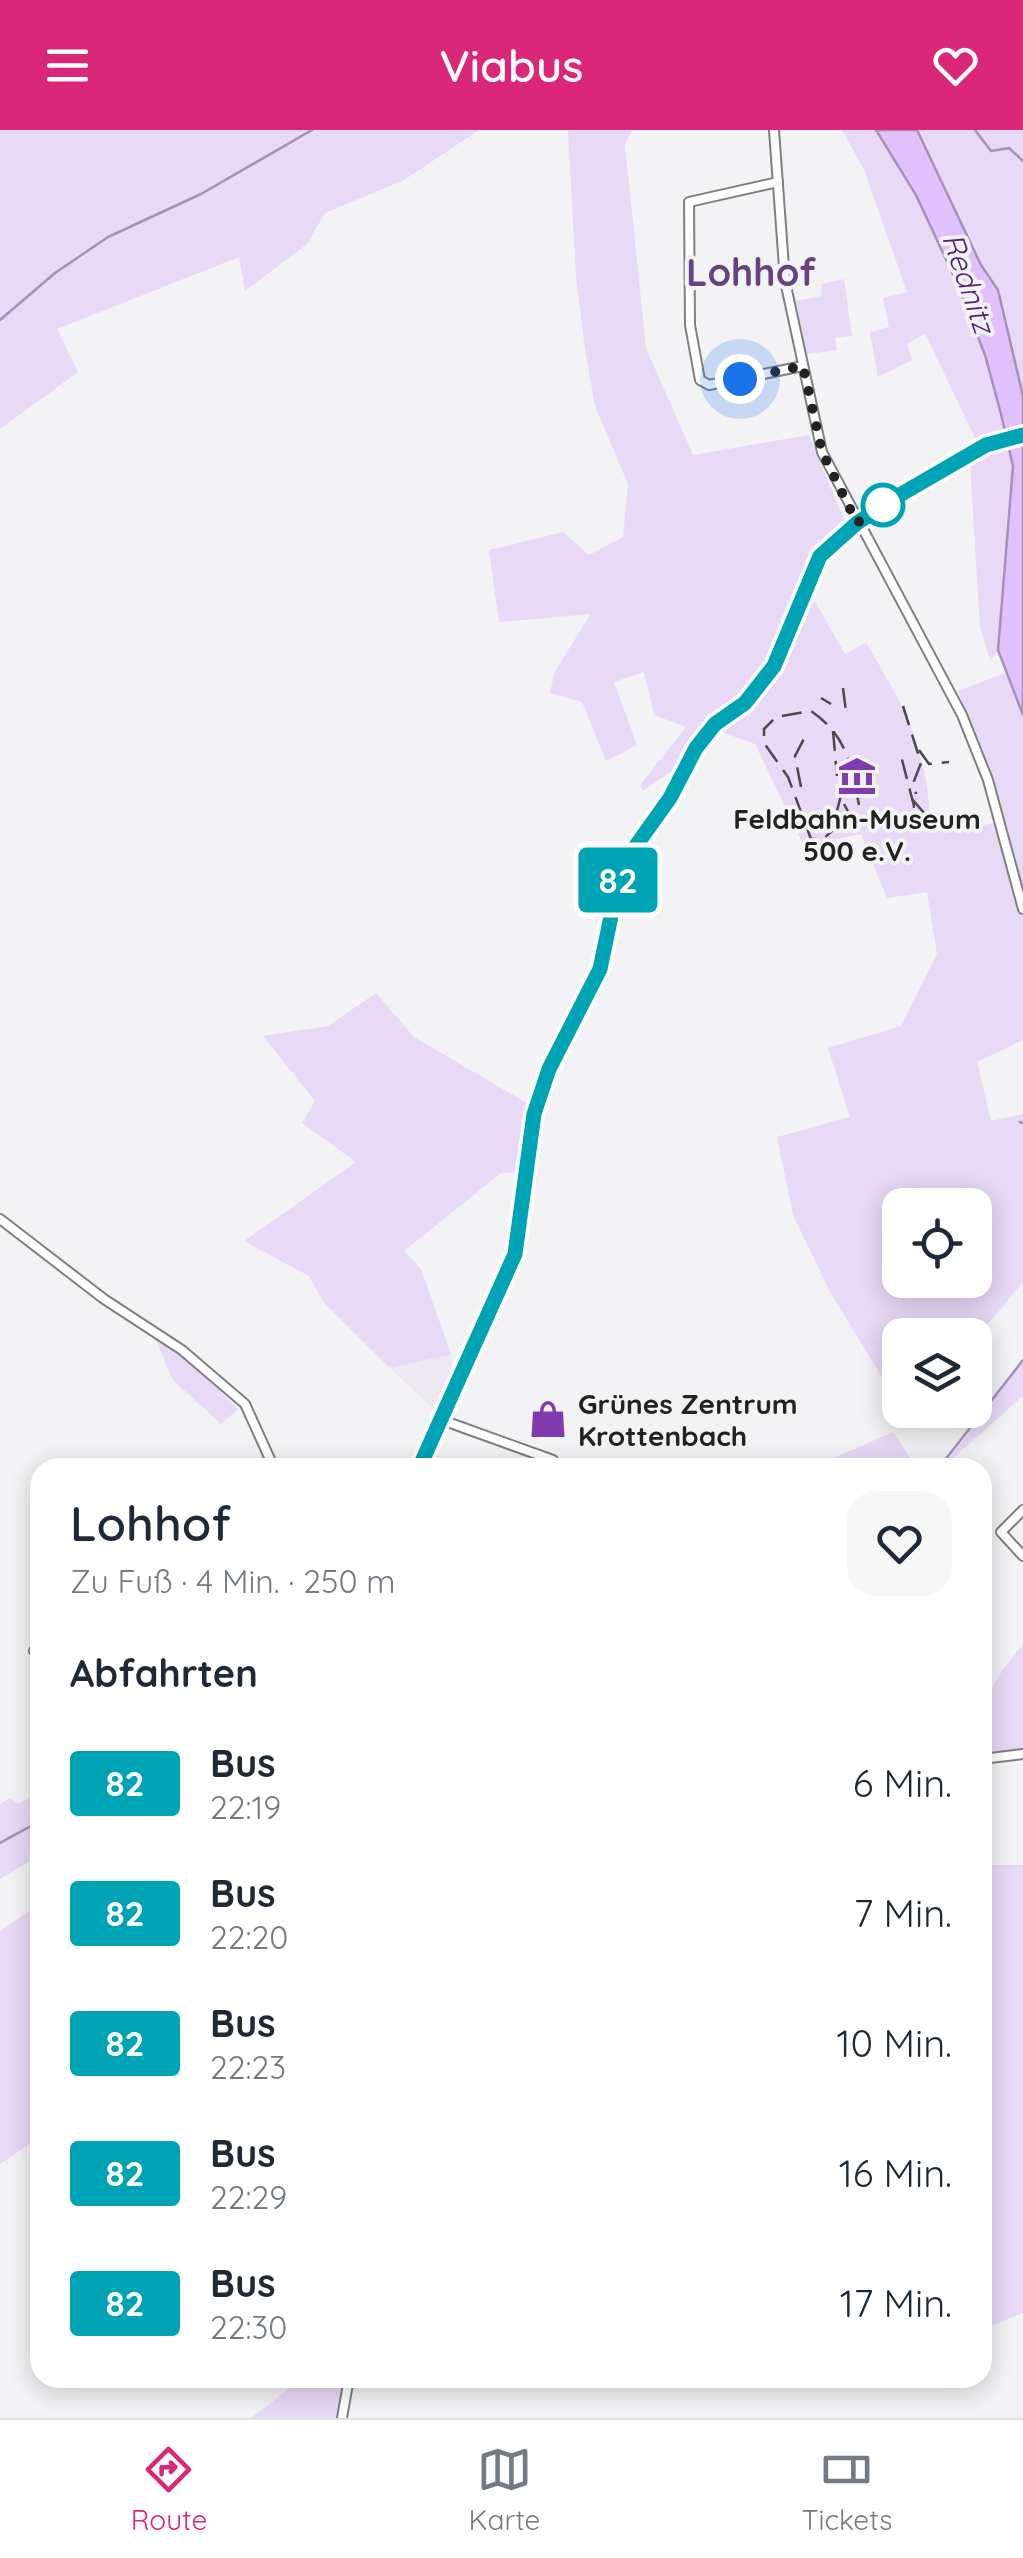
<!DOCTYPE html>
<html lang="de">
<meta charset="utf-8">
<style>
body{margin:0;font-family:Quicksand,sans-serif;background:#f6f6f7;color:#1f2937;height:100vh;display:flex;flex-direction:column;font-size:38px;white-space:nowrap}
*{box-sizing:border-box;margin:0}
p{font-size:32px;color:#747a83}
.icon{flex:none;width:55px;height:55px;fill:none;stroke:currentColor;stroke-width:2;stroke-linecap:round;stroke-linejoin:round}
.map{position:relative;flex:1;overflow:hidden}
.sheet{position:absolute;left:30px;top:1328px;width:962px;height:930px;display:flex;flex-direction:column;background:#fff;border-radius:30px;box-shadow:0 5px 25px #0003}
.sheet>*{flex:none}
.badge{padding:0 20px;border-radius:8px;font-size:35px;line-height:65px}
.buttons{position:absolute;left:882px;top:1058px;display:grid;gap:20px}
.buttons a{display:grid;place-items:center;width:110px;height:110px;border-radius:20px;background:#fff;box-shadow:0 5px 25px #0003;font-size:50px}
.you{position:absolute;width:50px;height:50px;margin:-25px;border:8px solid #fff;border-radius:50%;background:#1a73e8;box-shadow:0 0 0 15px #1a73e833}
.map>.badge{position:absolute;translate:-50% -50%;box-shadow:0 0 0 5px #fff}
h2{padding:0 40px;font-size:38px;line-height:90px}
.round{display:grid;place-items:center;flex:none;width:105px;height:105px;border-radius:30px;background:#f6f6f7}
.headline{display:flex;align-items:center;justify-content:space-between;height:170px;padding:0 40px}
h1{font-size:48px;font-weight:600;line-height:75px}
ul{padding:0;list-style:none}
li{display:flex;align-items:center;gap:30px;height:130px;padding:0 40px}
li div{flex:1}
li b{display:block;font-size:38px}
li em{font-style:normal}
li .badge{min-width:110px;font-weight:700;text-align:center}
header{display:flex;justify-content:space-between;align-items:center;height:130px;padding:0 40px;background:#db2777;color:#fff;font-size:45px;font-weight:600}
.tab-bar{display:flex;justify-content:space-around;align-items:center;height:140px;border-top:2px solid #e0e1e3;background:#fff;font-size:28px;color:#747a83}
.tab-bar a{display:grid;justify-items:center;gap:5px}
.tab-bar .current{color:#db2777}
.map>svg:first-child{display:block}
.built{fill:#ece7f1}
.green{fill:#e8d9f6;fill-rule:evenodd}
.water{fill:#e0c1fc;stroke:#a791bb;stroke-width:2.5}
.lines{fill:none;stroke-linecap:round;stroke-linejoin:round}
.stream{stroke:#a791bb;stroke-width:2.5}
.minor-casing{stroke:#807f81;stroke-width:12}
.minor{stroke:#fff;stroke-width:8}
.rail{stroke:#4b4a4c;stroke-width:2.5;stroke-dasharray:20 10;stroke-linecap:butt}
.line-casing{stroke:#fff;stroke-width:22}
.line{stroke:#00a3b4;stroke-width:15}
.walk{stroke:#232223;stroke-width:10;stroke-dasharray:0 18}
.stop-dot{fill:#fff;stroke:#00a3b4;stroke-width:5}
.labels{text-anchor:middle;dominant-baseline:central;stroke-width:8;stroke-linejoin:round;paint-order:stroke}
.poi-label{font-size:28px;font-weight:bold;fill:#232223;stroke:#f3f2f5}
.water-label{font-size:30px;font-style:italic;fill:#552376;stroke:#f3f2f5}
.district-label{font-size:38px;font-weight:bold;fill:#64437e;stroke:#f3f2f5}
</style>
<header><svg class="icon" aria-label="menu" viewBox="0 0 24 24"><path d="M4 6h16M4 12h16M4 18h16"/></svg>Viabus<svg class="icon" aria-label="heart" viewBox="0 0 24 24"><path d="M12 20l-8-8c-3-5 5-10 8-4 3-6 11-1 8 4z"/></svg></header>
<div class="map">
<svg width="1023" height="2288" viewBox="0 0 1023 2288">
<rect width="100%" height="100%" fill="#f3f2f5"/>
<polygon class="built" points="451,1224 454,1249 436,1281 390,1238"/>
<g class="green">
<polygon points="0,0 479,0 404,50 325,83 307,114 245,161 239,127 57,199 78,242 0,299"/>
<path d="M 568,0 L 632,0 L 625,15 L 646,218 L 693,325 L 809,305 L 845,392 L 816,422 L 805,454 L 845,524 L 866,513 C 906,578 930,624 930,702 L 1005,692 L 958,561 L 1005,543 L 1023,585 L 1023,910 L 977,932 L 991,991 L 1023,984 L 1023,1152 L 975,1210 L 975,1205 L 900,1205 L 900,1277 L 829,1160 L 793,1085 L 777,1007 L 850,987 L 828,918 L 901,896 L 937,824 L 927,762 L 887,768 L 861,704 L 804,716 L 755,614 L 708,597 L 682,634 L 643,661 L 640,655 L 686,597 L 654,585 L 644,542 L 614,552 L 637,615 L 606,631 L 582,572 L 550,563 L 555,541 L 591,484 L 499,492 L 489,420 L 563,402 L 589,425 L 623,407 L 628,354 L 595,276 L 585,219 L 576,147 ZM 900,1075 L 975,1075 L 975,1150 L 900,1150 Z"/>
<polygon points="842,0 876,0 916,65 957,153 985,225 1013,336 998,520 990,531 980,497 970,335 984,327 925,203 907,214 912,230 878,247 870,202 889,197 883,168 907,162 864,40"/>
<polygon points="917,0 1023,0 1023,266 998,160 981,135"/>
<polygon points="844,149 852,206 835,208 837,220 807,224 796,171 822,166 821,154"/>
<polygon points="376,863 414,907 532,976 522,1042 501,1043 404,1121 421,1139 451,1224 390,1238 324,1173 309,1146 244,1111 356,1032 302,993 315,971 263,906 328,896"/>
<polygon points="155,1208 184,1226 238,1279 221,1294 173,1250"/>
<polygon points="1023,1230 1023,1266 943,1337"/>
<polygon points="893,1302 916,1337 813,1337"/>
<path d="M 1023,1514 L 1023,1622 L 983,1625 C 982,1567 986,1560 1023,1514 Z"/>
<polygon points="40,1659 40,1725 0,1749 0,1674 10,1668 19,1674"/>
<polygon points="983,1735 1023,1735 1023,2183 983,2199"/>
<polygon points="40,1774 40,2007 0,2034 0,1801"/>
<polygon points="303,2248 346,2248 339,2288 251,2288"/>
</g>
<polygon class="water" points="876,0 917,0 981,135 998,160 1023,266 1023,585 998,520 1013,336 1001,284 985,225 957,153 916,65"/>
<g class="lines">
<g class="stream">
<polyline points="975,0 991,21 1009,18 1023,31"/>
<polyline points="0,190 55,143 108,107 201,64 312,0"/>
<polyline points="1020,992 1023,993"/>
<polyline points="932,1338 945,1330 1023,1230"/>
<polyline points="0,1713 40,1691"/>
</g>
<g class="minor-casing">
<g id="minor">
<polyline points="774,0 785,151 822,322 962,585 988,650 1023,779"/>
<polyline points="778,52 689,72 690,195 700,250 709,255 803,236"/>
<polyline points="0,1089 104,1169 182,1220 245,1274 274,1338"/>
<polyline points="442,1290 553,1330"/>
<polyline points="419,1338 515,1124 534,985 549,939 599,839 619,748 630,724 670,668 696,618 715,594 745,573 774,537 820,427 857,393 898,366 986,315 1023,305"/>
<polyline points="1023,1380 1001,1402 1023,1426"/>
<polyline points="34,1521 40,1518"/>
<polyline points="982,1629 1023,1624"/>
<polyline points="342,2288 349,2248"/>
</g>
</g>
<use href="#minor" class="minor"/>
<g class="rail">
<polyline points="843,558 846,582"/>
<polyline points="821,568 831,574"/>
<polyline points="903,576 921,633 914,651 916,664"/>
<polyline points="833,601 837,646"/>
<polyline points="919,620 929,634 949,632"/>
<polyline points="801,657 795,626 808,601"/>
<path d="M 842,661 L 832,701 L 823,709 L 811,709 L 788,647 L 764,613 L 764,599 L 776,587 L 811,581 C 847,606 851,634 859,675"/>
<polyline points="912,669 931,691 972,690"/>
<polyline points="844,674 851,687 897,696 912,690 914,676 900,622"/>
</g>
</g>
<g class="lines">
<g class="line-casing">
<polyline id="line" points="419,1338 515,1124 534,984 549,939 600,839 619,748 630,724 670,668 696,618 715,594 745,573 774,536 820,426 857,393 898,366 986,315 1023,305"/>
</g>
<use href="#line" class="line"/>
<polyline class="walk" points="740,249 803,236 822,322 857,393 883,375"/>
</g>
<defs>
<g id="museum-bare" transform="scale(3)"><path d="M0-6L6-3V-2H-6V-3ZM-5-1h2V3h-2ZM-1-1h2V3h-2ZM3-1h2V3H3ZM-6 4H6V6H-6Z" fill="#803caf" stroke="#f3f2f5" stroke-width="2.5" paint-order="stroke"/></g>
<g id="shop-bare" transform="scale(3)"><path d="M-5-2.5h2.3a2.7 3.5 0 0 1 5.4 0H5L5.5 6h-11ZM-1.5-2.5h3a1.5 2.3 0 0 0-3 0Z" fill="#803caf" stroke="#f3f2f5" stroke-width="2.5" paint-order="stroke"/></g>
</defs>
<g fill-rule="evenodd">
<use href="#museum-bare" x="857" y="646"/>
<use href="#shop-bare" x="548" y="1289"/>
</g>
<circle class="stop-dot" cx="883" cy="375" r="20"/>
<g class="labels">
<g class="poi-label">
<text x="857" y="688">Feldbahn-Museum<tspan x="857" dy="32">500 e.V.</tspan></text>
<text x="578" y="1273" text-anchor="start">Grünes Zentrum<tspan x="578" dy="32">Krottenbach</tspan></text>
</g>
<g class="water-label">
<text transform="translate(969 153) rotate(71)">Rednitz</text>
</g>
<g class="district-label">
<text x="751" y="142">Lohhof</text>
</g>
</g>
</svg>
<div class="buttons">
<a><svg class="icon" aria-label="locate" viewBox="0 0 24 24"><circle cx="12" cy="12" r="6"/><path d="M12 2v4M12 18v4M2 12h4M18 12h4"/></svg></a>
<a><svg class="icon" aria-label="layers" viewBox="0 0 24 24"><path d="M12 4l9 5-9 5-9-5zM3 14l9 5 9-5"/></svg></a>
</div>
<div class="you" style="left:740px;top:249px"></div>
<b class="badge" style="left:618px;top:750px;background:#00a3b4;color:#fff">82</b>
<section class="sheet">
<div class="headline"><div><h1>Lohhof</h1><p>Zu Fuß · 4 Min. · 250 m</p></div><a class="round"><svg class="icon" aria-label="heart" viewBox="0 0 24 24"><path d="M12 20l-8-8c-3-5 5-10 8-4 3-6 11-1 8 4z"/></svg></a></div>
<h2>Abfahrten</h2>
<ul>
<li><span class="badge" style="background:#00a3b4;color:#fff">82</span><div><b>Bus</b><p>22:19</p></div><em>6 Min.</em></li>
<li><span class="badge" style="background:#00a3b4;color:#fff">82</span><div><b>Bus</b><p>22:20</p></div><em>7 Min.</em></li>
<li><span class="badge" style="background:#00a3b4;color:#fff">82</span><div><b>Bus</b><p>22:23</p></div><em>10 Min.</em></li>
<li><span class="badge" style="background:#00a3b4;color:#fff">82</span><div><b>Bus</b><p>22:29</p></div><em>16 Min.</em></li>
<li><span class="badge" style="background:#00a3b4;color:#fff">82</span><div><b>Bus</b><p>22:30</p></div><em>17 Min.</em></li>
</ul>
</section>
</div>
<nav class="tab-bar">
<a class="current"><svg class="icon" aria-label="directions" viewBox="0 0 24 24"><path d="M12 3l9 9-9 9-9-9zM9 14v-3h6M13 9l2 2-2 2"/></svg>Route</a>
<a><svg class="icon" aria-label="map" viewBox="0 0 24 24"><path d="M3 6l6-2 6 2 6-2v14l-6 2-6-2-6 2zM9 4v14M15 6v14"/></svg>Karte</a>
<a><svg class="icon" aria-label="tickets" viewBox="0 0 24 24"><path d="M3 7h18v10H3zM15 7v10"/></svg>Tickets</a>
</nav>
